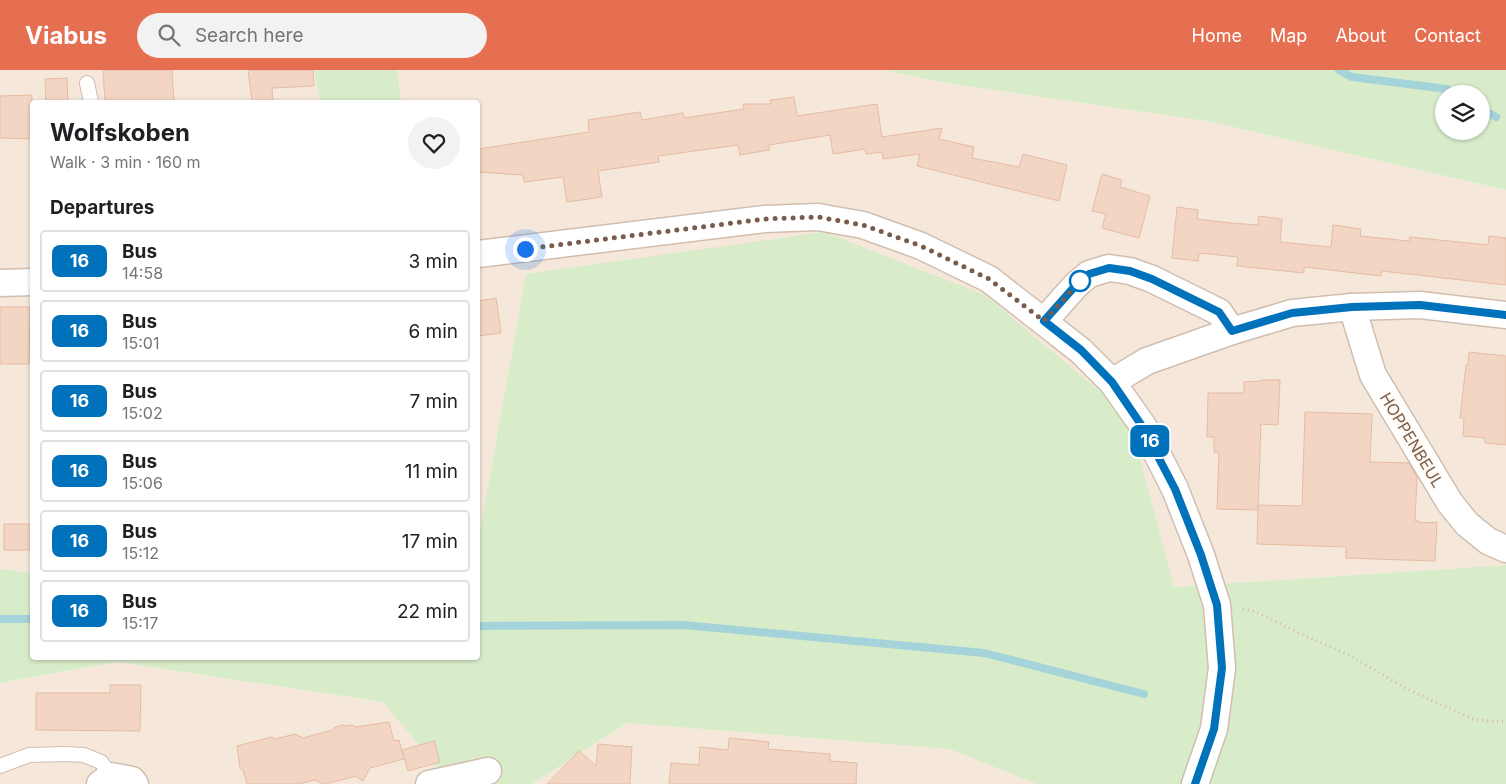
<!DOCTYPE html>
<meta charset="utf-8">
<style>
body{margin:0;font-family:Inter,sans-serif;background:#f2f2f2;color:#202124;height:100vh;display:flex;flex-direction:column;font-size:19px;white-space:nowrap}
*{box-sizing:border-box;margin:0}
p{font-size:16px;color:#757577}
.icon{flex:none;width:28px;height:28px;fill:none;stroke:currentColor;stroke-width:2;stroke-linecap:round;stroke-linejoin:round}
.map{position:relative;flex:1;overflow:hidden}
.details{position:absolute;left:30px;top:30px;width:450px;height:560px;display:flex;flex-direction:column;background:#fff;border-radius:5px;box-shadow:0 1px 4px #0004}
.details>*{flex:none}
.badge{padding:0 10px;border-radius:8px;font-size:18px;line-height:32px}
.tools{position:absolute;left:1435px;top:15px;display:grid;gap:10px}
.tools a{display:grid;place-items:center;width:55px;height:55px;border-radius:50%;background:#fff;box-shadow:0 1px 4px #0004;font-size:25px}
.you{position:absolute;width:25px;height:25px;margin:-12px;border:4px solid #fff;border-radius:50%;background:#1a73e8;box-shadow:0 0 0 8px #1a73e833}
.map>.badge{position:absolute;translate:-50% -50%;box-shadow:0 0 0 2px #fff}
h2{padding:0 20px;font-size:19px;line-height:45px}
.round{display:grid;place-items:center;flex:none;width:52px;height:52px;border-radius:26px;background:#f2f2f2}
.summary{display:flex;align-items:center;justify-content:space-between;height:85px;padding:0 20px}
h1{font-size:24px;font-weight:700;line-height:38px}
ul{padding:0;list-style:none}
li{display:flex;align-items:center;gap:15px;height:62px;margin:0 10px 8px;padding:0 10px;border:2px solid #e0e0e0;border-radius:5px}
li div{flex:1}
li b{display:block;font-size:19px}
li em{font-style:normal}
li .badge{min-width:55px;font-weight:700;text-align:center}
header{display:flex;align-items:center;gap:30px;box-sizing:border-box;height:70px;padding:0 25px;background:#e76f51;color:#fff}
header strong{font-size:24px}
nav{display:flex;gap:28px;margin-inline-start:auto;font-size:18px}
.search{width:350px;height:45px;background:#f2f2f2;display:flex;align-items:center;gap:12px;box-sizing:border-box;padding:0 18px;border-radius:28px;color:#757577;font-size:19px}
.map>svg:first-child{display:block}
.residential{fill:#f5e8da}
.green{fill:#d8ecc9;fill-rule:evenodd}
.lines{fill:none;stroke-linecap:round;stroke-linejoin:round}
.stream{stroke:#a5d3da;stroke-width:8}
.building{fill:#f3d5c3;stroke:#e6bba3}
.service-casing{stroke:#d1beb0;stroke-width:16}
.minor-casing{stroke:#d1beb0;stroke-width:29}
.path{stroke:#d9b8a5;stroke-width:3;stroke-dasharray:1 4;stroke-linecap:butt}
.service{stroke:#fff;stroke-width:14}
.minor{stroke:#fff;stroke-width:26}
.line-casing{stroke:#fff;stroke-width:11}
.line{stroke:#0072bc;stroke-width:8}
.walk{stroke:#7a5c4d;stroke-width:5;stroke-dasharray:0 9}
.stop-dot{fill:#fff;stroke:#0072bc;stroke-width:2.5}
.labels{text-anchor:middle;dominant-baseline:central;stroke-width:4;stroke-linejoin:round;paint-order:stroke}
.street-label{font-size:16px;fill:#7a5c4d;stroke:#fffaf3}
</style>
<header>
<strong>Viabus</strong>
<div class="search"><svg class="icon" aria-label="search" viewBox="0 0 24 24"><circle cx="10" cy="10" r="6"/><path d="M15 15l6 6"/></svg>Search here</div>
<nav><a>Home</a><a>Map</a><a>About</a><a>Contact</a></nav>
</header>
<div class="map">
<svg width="1506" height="714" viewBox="0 0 1506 714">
<rect width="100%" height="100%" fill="#fdf6ec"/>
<g class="residential">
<polygon points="0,0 314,0 320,32 32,32 32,503 0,499"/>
<polygon points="397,0 883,0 940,12 1212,52 1506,120 1506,495 1174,517 1129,346 526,204 478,472 478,32 401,32"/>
<polygon points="117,592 383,632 451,714 0,714 0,613"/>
<polygon points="627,653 949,679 1037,714 532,714"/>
</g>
<g class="green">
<polygon points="314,0 397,0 401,32 320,32"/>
<path d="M 883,0 L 1506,0 L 1506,120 L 1212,52 L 940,12 ZM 1444,24 L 1481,24 L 1481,61 L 1444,61 Z"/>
<polygon points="824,162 985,225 1129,346 1174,517 1506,495 1506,714 1037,714 949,679 627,653 532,714 451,714 383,632 117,592 0,613 0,499 32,503 32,588 478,588 478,472 526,204"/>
</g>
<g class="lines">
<g class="stream">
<polyline points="1339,0 1352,7 1447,19 1455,24"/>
<polyline points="1481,39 1496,47"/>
<polyline points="0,549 32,549"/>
<polyline points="478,556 683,555 984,583 1144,624"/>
</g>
</g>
<g class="building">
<polygon points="103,0 172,0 174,32 105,32"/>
<polygon points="248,0 313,0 314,16 272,18 273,32 252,32"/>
<polygon points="67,8 68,32 46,32 45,9"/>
<polygon points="32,25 32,69 0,68 0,26"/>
<polygon points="794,27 797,46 877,34 882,67 942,58 939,69 974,77 972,88 1019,97 1023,84 1067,95 1059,131 917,96 920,84 883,89 882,82 866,84 865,79 833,84 830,65 769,75 769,80 740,85 738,75 658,86 659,92 598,101 602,127 567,132 563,107 524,112 523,105 478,102 478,79 589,62 588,50 640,42 642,50 683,43 684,48 744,39 743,34 771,34 770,30"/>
<polygon points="1102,104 1122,110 1120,117 1150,126 1139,168 1102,158 1106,144 1092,141"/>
<polygon points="1177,137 1198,140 1197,149 1231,153 1258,155 1259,146 1282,149 1280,172 1331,177 1333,155 1361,159 1360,166 1409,171 1410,167 1488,175 1489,166 1506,168 1506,215 1382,201 1381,206 1304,197 1304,203 1237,196 1238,187 1199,183 1198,191 1172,188"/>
<polygon points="496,228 501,263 478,266 478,231"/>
<polygon points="0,237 30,237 29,294 0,294"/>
<polygon points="1469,282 1506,286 1506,375 1485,373 1485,368 1463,366 1464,348 1460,348 1466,295 1468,295"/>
<polygon points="1261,310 1280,310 1278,355 1261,354 1258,440 1217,439 1219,383 1214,382 1214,367 1207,367 1208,323 1244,323 1244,312 1261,311"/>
<polygon points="1305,342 1372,344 1370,392 1409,393 1417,407 1415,451 1419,451 1419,453 1437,452 1435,491 1346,488 1346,477 1257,474 1258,435 1302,436"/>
<polygon points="4,454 31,454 30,480 4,480"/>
<polygon points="110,615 141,615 140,661 36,660 36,623 110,623"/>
<polygon points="389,652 394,671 399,670 404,689 370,698 363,711 356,706 326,714 323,714 315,710 298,714 247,714 243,700 240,698 237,676 272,667 275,669 295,664 303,668 333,660 335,657 343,655 346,656 352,655 356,657"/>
<polygon points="729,668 769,672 768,679 830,684 830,691 857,693 856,714 669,714 671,693 699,695 700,677 728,680"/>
<polygon points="434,671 440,692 408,701 402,680"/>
<polygon points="598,674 632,677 630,714 547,714 579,681 596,696"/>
</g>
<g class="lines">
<g class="service-casing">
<g id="service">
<polyline points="87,13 91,32"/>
<polyline points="0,696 29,685 65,684 84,685 101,692 111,706"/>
</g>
</g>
<g class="minor-casing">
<g id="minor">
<polyline points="478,184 765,149 818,147 863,155 921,176 989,209 1081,281 1112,312 1143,356 1175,419 1201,485 1217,535 1222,598 1214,659 1195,714"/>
<polyline points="0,213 32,212"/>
<polyline points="1352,237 1373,305 1450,433 1467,454 1488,471 1506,479"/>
<polyline points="1044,251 1076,215 1089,204 1109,198 1130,201 1152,209 1219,242 1232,261"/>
<polyline points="1112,312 1147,291 1232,261 1292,243 1352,237 1420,235 1506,245"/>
<polyline points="100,714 111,706 132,710 135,714"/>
<polyline points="429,714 488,701"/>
</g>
</g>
<polyline class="path" points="1243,539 1254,541 1299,563 1349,585 1407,619 1475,650 1506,652"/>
<use href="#service" class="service"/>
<use href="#minor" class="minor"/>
</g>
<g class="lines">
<g class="line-casing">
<polyline id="line" points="1195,714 1214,659 1222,598 1217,535 1201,485 1175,419 1142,356 1112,312 1081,280 1044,251 1076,215 1089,204 1109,198 1130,201 1152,209 1219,242 1232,261 1292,243 1352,237 1420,235 1506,245"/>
</g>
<use href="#line" class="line"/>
<polyline class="walk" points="525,179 765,149 818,147 863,155 921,176 989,209 1044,251 1080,211"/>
</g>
<circle class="stop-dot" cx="1080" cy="211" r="10"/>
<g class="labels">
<g class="street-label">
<text transform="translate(1412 370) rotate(59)">HOPPENBEUL</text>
</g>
</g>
</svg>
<div class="tools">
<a><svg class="icon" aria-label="layers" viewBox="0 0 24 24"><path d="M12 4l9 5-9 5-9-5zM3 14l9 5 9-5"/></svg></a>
</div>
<div class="you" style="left:525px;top:179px"></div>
<b class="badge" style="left:1150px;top:371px;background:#0072bc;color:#fff">16</b>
<section class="details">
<div class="summary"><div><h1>Wolfskoben</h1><p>Walk · 3 min · 160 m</p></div><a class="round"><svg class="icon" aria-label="heart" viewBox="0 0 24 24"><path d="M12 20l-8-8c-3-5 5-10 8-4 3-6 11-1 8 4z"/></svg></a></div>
<h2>Departures</h2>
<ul>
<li><span class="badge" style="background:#0072bc;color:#fff">16</span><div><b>Bus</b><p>14:58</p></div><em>3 min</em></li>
<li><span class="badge" style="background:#0072bc;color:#fff">16</span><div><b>Bus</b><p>15:01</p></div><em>6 min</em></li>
<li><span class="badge" style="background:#0072bc;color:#fff">16</span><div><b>Bus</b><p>15:02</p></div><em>7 min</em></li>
<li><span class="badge" style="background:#0072bc;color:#fff">16</span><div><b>Bus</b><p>15:06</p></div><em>11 min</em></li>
<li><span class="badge" style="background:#0072bc;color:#fff">16</span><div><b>Bus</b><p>15:12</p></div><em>17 min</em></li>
<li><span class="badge" style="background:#0072bc;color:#fff">16</span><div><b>Bus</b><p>15:17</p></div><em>22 min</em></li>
</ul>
</section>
</div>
